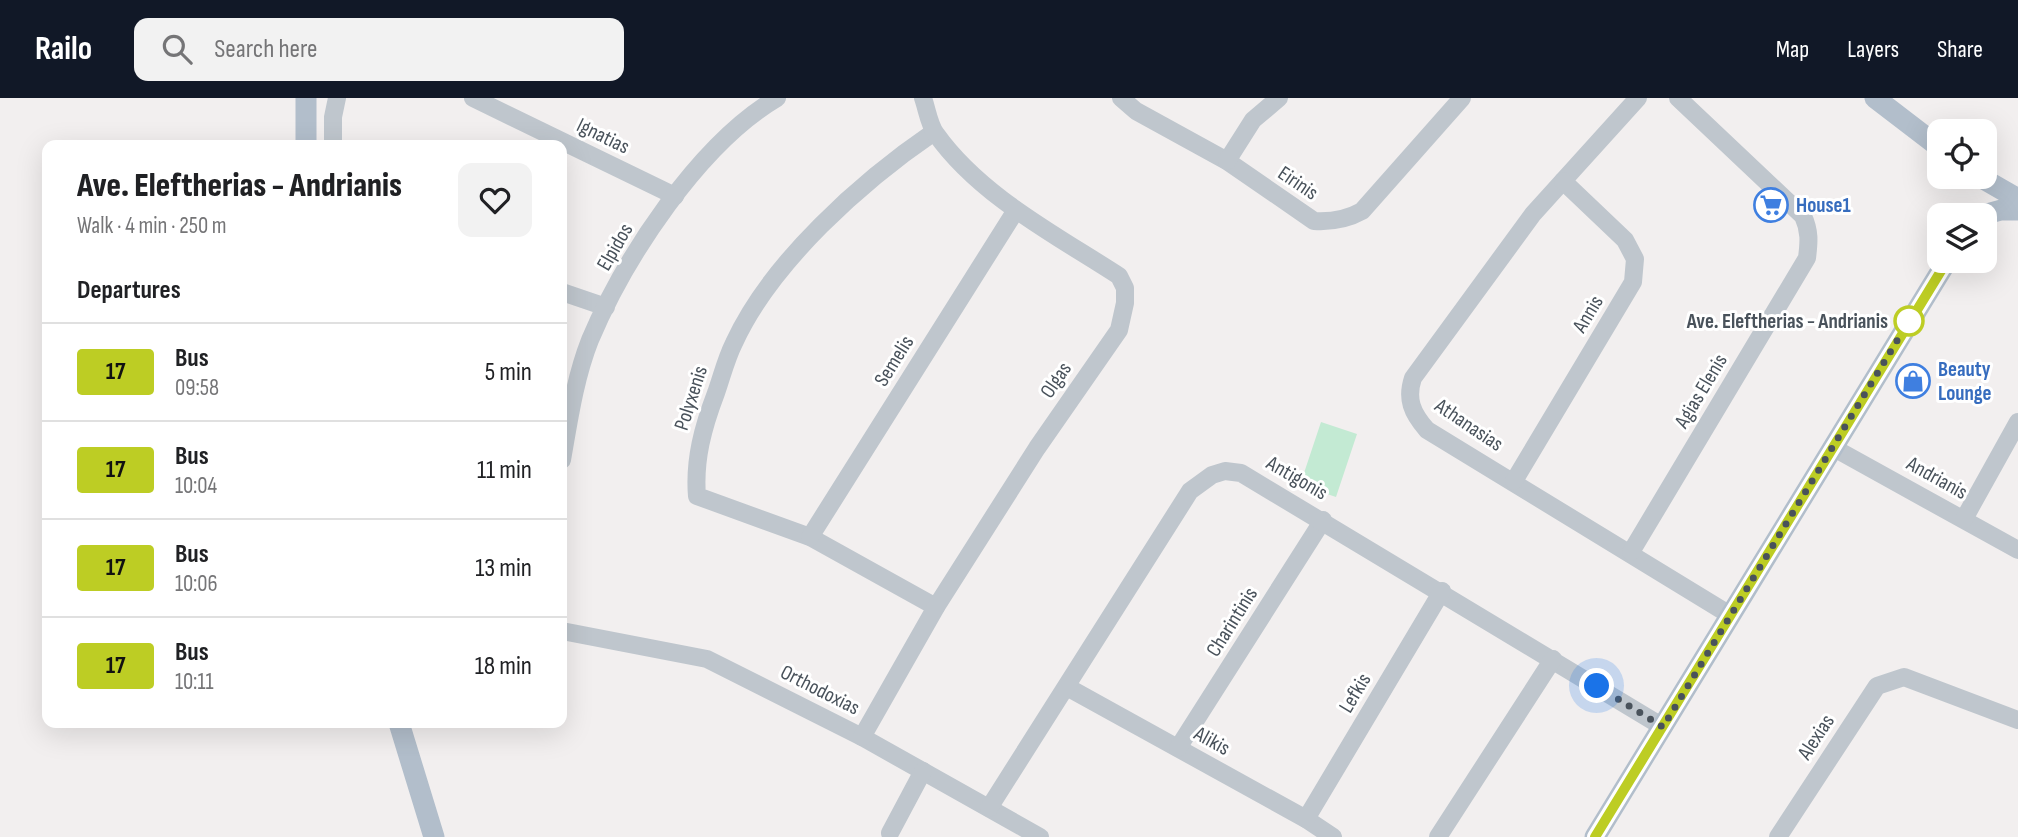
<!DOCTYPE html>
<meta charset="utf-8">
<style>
body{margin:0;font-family:"Sofia Sans Condensed",sans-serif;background:#f2f2f2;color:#202124;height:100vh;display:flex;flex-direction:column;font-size:26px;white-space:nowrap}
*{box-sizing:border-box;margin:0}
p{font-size:23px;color:#757577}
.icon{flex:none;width:38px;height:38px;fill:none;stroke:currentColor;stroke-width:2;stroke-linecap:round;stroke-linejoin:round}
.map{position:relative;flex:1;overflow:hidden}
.sheet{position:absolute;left:42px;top:42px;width:525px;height:588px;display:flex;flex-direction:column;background:#fff;border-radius:14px;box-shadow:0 7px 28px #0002}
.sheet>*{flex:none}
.badge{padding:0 14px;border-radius:5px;font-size:24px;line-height:46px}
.tools{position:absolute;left:1927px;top:21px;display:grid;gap:14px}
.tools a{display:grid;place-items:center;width:70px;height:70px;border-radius:14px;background:#fff;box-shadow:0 7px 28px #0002;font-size:35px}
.you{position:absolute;width:35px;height:35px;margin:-18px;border:5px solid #fff;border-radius:50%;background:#1a73e8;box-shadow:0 0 0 10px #1a73e833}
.map>.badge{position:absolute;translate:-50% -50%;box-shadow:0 0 0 4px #fff}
h2{padding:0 35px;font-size:26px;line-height:63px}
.round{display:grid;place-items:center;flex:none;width:74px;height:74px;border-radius:14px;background:#f2f2f2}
.overview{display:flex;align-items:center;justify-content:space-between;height:119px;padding:0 35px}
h1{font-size:33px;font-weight:800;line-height:52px}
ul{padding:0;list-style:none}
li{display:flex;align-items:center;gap:21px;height:98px;padding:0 35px;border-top:2px solid #e0e0e0}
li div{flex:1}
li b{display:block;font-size:26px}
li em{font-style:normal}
li .badge{min-width:77px;font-weight:700;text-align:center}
header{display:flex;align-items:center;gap:42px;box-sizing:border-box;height:98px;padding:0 35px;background:#111827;color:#fff}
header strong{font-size:33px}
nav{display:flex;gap:38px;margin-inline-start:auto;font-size:24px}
.search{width:490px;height:63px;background:#f2f2f2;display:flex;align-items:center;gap:18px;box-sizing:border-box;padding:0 24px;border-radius:14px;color:#757577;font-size:26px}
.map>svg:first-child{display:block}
.pitch{fill:#c3ead3}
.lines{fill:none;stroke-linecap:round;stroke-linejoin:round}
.minor{stroke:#bfc6cd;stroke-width:18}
.major{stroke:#b2becb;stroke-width:21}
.line-casing{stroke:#fff;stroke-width:16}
.line{stroke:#bdcd24;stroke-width:10}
.walk{stroke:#49525b;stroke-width:7;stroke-dasharray:0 12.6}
.stop-dot{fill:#fff;stroke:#bdcd24;stroke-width:3.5}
.labels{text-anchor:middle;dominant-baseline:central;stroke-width:6;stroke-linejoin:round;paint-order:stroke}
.street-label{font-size:21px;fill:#49525b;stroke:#fff}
.shop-label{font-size:21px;font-weight:bold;fill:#366cbe;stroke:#fff;text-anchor:start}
.stop-label{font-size:21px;font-weight:bold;fill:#49525b;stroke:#fff;text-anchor:end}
</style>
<header>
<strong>Railo</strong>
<div class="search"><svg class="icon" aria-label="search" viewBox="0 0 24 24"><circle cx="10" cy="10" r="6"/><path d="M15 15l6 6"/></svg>Search here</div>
<nav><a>Map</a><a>Layers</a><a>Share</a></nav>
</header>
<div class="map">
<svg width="2018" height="739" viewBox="0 0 2018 739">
<rect width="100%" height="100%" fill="#f2efef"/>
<polygon class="pitch" points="1321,324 1357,336 1336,399 1300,387"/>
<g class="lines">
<g class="minor">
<polyline points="473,0 675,98"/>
<path d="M 1121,0 L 1136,13 L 1227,63 L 1314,123 C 1331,124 1346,122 1362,113 L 1462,0"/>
<path d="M 1638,0 L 1533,116 L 1413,280 C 1406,301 1412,315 1427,332 L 1730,517"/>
<path d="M 934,34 C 862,83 771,164 734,245 C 726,261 722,278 716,295 C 703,329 694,362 697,398 L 810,439 L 936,509"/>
<polyline points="333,47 333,19 337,0"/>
<polyline points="1227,63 1253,22 1279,0"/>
<polyline points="562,194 606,209"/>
<polyline points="1832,349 2018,452"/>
<path d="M 562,362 C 569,322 575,280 590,242 C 625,159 699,46 777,0"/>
<polyline points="1514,383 1633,184 1635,161 1625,142 1563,83"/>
<polyline points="1964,421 2018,324"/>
<polyline points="810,439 1016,112"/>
<path d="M 1631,454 L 1807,160 C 1809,144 1810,133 1803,118 L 1678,0"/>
<polyline points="562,533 707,561 862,639 1040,739"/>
<polyline points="1067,589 1306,721 1333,739"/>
<path d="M 862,639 L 936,509 L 1037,350 L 1119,232 L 1125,205 L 1125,190 L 1119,178 C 1056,137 980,98 936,36 C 929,27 927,11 923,0"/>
<polyline points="1178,650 1323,422"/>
<polyline points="989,710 1190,393 1212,377 1225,373 1241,375 1663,629"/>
<polyline points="1306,721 1442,493"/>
<polyline points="890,735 923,673"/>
<polyline points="1438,739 1553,561"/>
<polyline points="1778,739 1877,588 1904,579 2018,622"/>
</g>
<g class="major">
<polyline points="1875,0 1939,49"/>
<polyline points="306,47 306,0"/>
<polyline points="1980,79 2018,101"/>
<polyline points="1983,117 2001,112 2018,112"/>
<polyline points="399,625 434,739"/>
<polyline points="1595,739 1947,163"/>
</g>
</g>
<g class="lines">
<g class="line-casing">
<polyline id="line" points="1595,739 1947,163"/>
</g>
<use href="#line" class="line"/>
<polyline class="walk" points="1597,588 1663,629 1909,223"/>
</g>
<defs>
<g id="supermarket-ring" transform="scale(1.75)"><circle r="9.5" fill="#fff" stroke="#3f7fe0" stroke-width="1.5"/><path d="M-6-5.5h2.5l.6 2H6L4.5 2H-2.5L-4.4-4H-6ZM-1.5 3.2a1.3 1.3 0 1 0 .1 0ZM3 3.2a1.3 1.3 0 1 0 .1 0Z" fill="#3f7fe0"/></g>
<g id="shop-ring" transform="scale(1.75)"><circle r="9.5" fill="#fff" stroke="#3f7fe0" stroke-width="1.5"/><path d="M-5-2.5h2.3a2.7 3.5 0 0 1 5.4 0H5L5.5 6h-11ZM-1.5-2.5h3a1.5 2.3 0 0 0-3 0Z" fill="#3f7fe0"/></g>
</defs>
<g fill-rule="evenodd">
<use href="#supermarket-ring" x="1771" y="107"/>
<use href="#shop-ring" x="1913" y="283"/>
</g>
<circle class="stop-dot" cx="1909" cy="223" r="14"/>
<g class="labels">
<g class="street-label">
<text transform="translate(603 38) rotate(26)">Ignatias</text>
<text transform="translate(1298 85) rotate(34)">Eirinis</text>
<text transform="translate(615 149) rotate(-60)">Elpidos</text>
<text transform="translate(1588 216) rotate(-59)">Annis</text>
<text transform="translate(894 263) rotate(-58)">Semelis</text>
<text transform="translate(1056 282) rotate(-56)">Olgas</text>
<text transform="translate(1701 293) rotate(-59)">Agias Elenis</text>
<text transform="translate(691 300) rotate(-72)">Polyxenis</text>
<text transform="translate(1469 327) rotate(34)">Athanasias</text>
<text transform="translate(1297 380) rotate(30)">Antigonis</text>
<text transform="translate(1937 380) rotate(29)">Andrianis</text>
<text transform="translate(1232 524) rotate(-58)">Charintinis</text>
<text transform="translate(820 592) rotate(27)">Orthodoxias</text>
<text transform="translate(1355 595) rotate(-59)">Lefkis</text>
<text transform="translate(1816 639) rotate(-57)">Alexias</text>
<text transform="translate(1212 643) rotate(29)">Alikis</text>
</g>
<g class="shop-label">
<text x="1796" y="107">House1</text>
<text x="1938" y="271">Beauty<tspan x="1938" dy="24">Lounge</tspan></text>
</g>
<g class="stop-label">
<text x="1888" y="223">Ave. Eleftherias - Andrianis</text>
</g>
</g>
</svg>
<div class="tools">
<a><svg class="icon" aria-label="locate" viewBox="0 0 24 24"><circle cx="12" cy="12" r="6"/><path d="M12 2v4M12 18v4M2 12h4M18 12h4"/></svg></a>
<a><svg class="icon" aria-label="layers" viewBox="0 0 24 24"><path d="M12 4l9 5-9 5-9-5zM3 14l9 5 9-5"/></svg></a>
</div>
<div class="you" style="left:1597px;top:588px"></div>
<section class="sheet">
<div class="overview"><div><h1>Ave. Eleftherias - Andrianis</h1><p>Walk · 4 min · 250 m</p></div><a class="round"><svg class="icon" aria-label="heart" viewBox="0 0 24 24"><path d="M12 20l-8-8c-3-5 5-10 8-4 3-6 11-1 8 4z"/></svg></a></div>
<h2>Departures</h2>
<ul>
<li><span class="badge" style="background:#bdcd24;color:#111">17</span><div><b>Bus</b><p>09:58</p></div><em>5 min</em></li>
<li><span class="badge" style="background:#bdcd24;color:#111">17</span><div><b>Bus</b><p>10:04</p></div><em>11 min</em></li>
<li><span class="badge" style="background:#bdcd24;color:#111">17</span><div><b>Bus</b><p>10:06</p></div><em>13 min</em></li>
<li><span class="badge" style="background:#bdcd24;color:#111">17</span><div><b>Bus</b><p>10:11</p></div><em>18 min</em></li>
</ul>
</section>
</div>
